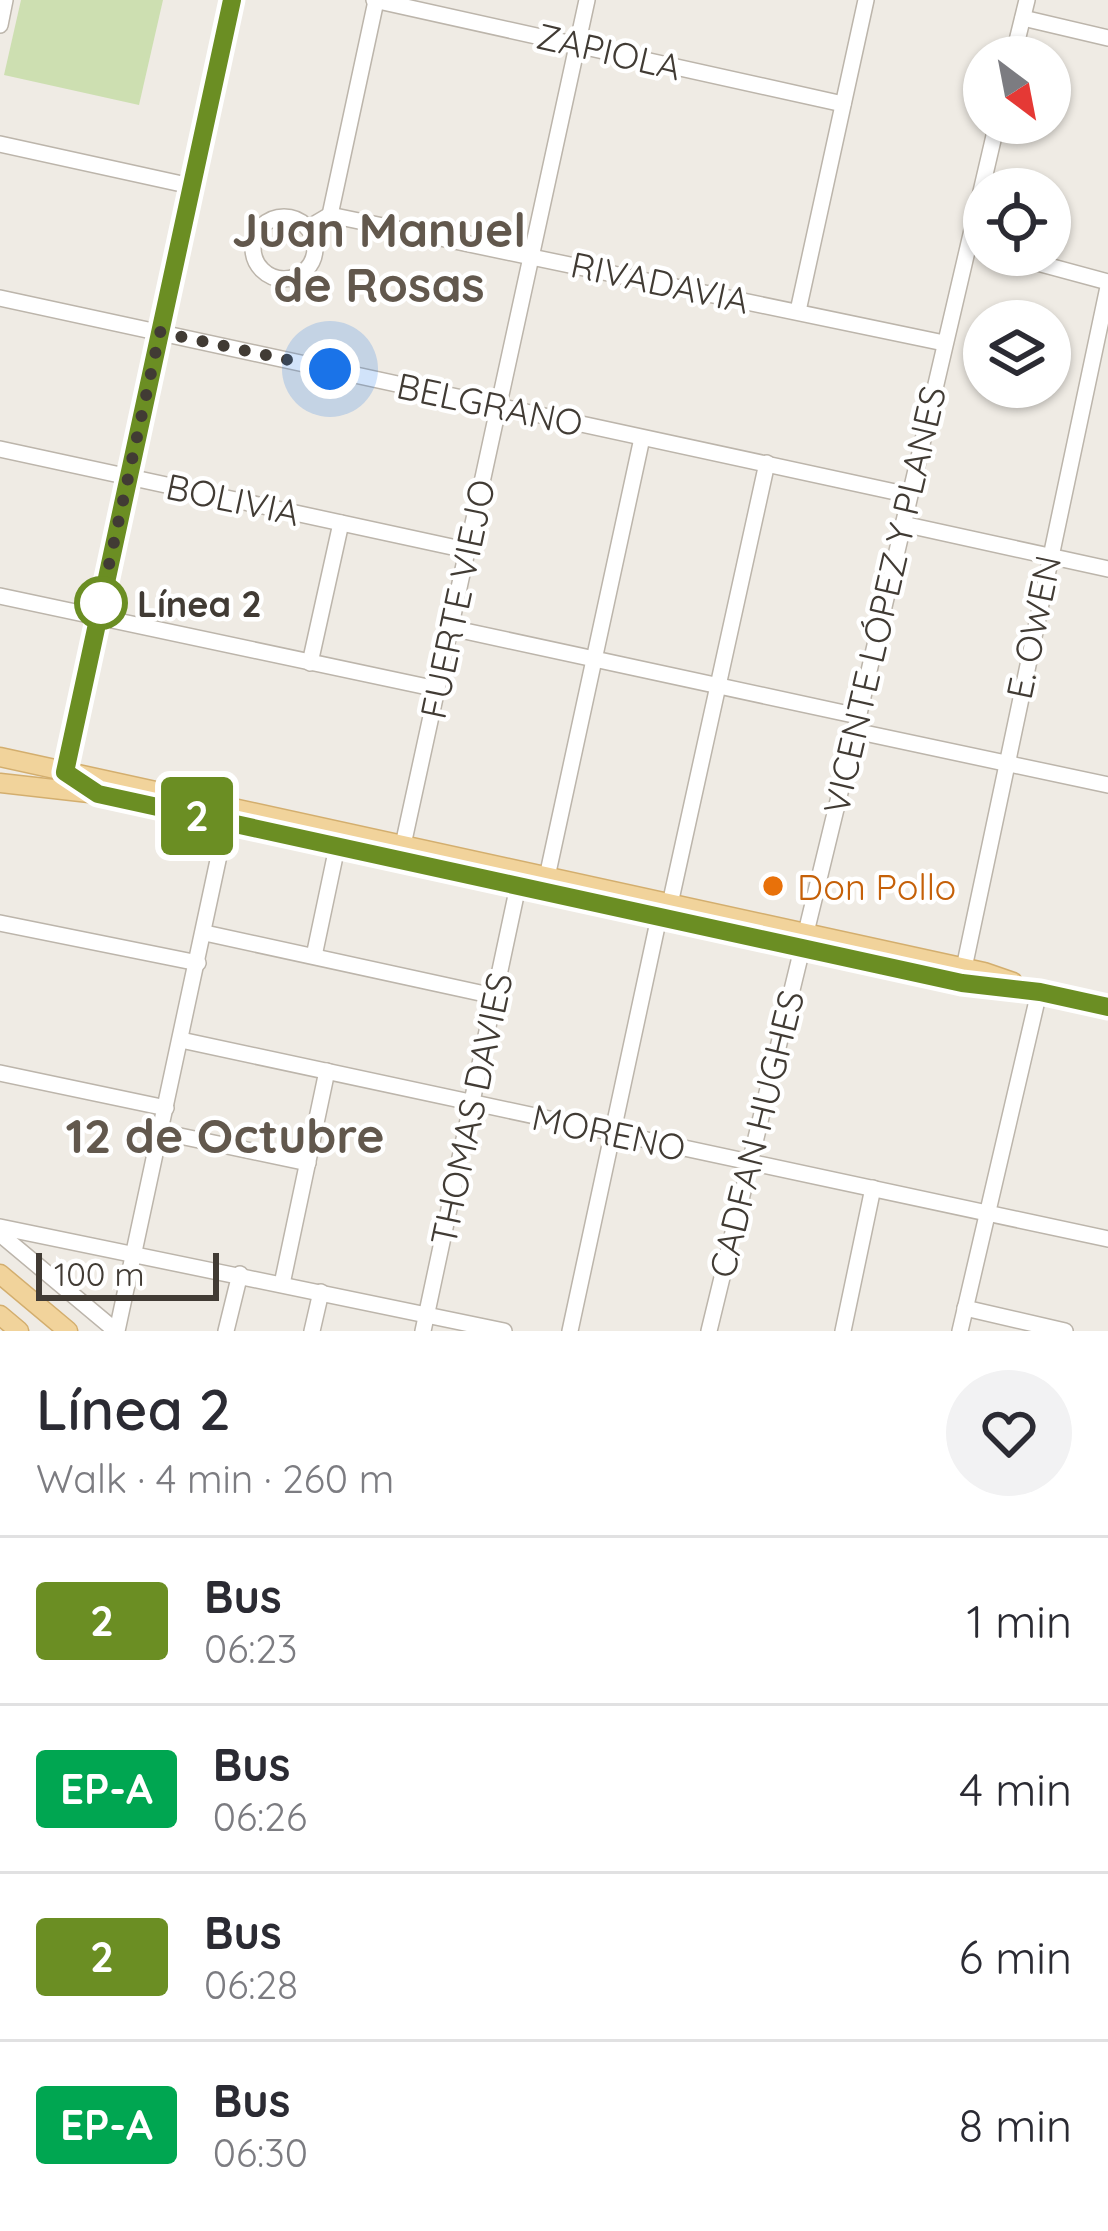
<!DOCTYPE html>
<meta charset="utf-8">
<style>
body{margin:0;font-family:Quicksand,sans-serif;background:#f2f2f3;color:#2b2b33;height:100vh;display:flex;flex-direction:column;font-size:45px;white-space:nowrap}
*{box-sizing:border-box;margin:0}
p{font-size:39px;color:#7c7c81}
.icon{flex:none;width:66px;height:66px;fill:none;stroke:currentColor;stroke-width:2;stroke-linecap:round;stroke-linejoin:round}
.map{position:relative;height:1331px;overflow:hidden}
.drawer{display:flex;flex-direction:column;background:#fff;flex:1}
.drawer>*{flex:none}
.badge{padding:0 24px;border-radius:9px;font-size:42px;line-height:78px}
.needle{width:78px;rotate:148deg}
.controls{position:absolute;left:963px;top:36px;display:grid;gap:24px}
.controls a{display:grid;place-items:center;width:108px;height:108px;border-radius:50%;background:#fff;box-shadow:0 3px 9px #0004;font-size:60px}
.scale{position:absolute;left:36px;bottom:30px;width:183px;box-sizing:border-box;padding-left:12px;border:6px solid #413b34;border-top:0;font-size:33px;line-height:42px;white-space:nowrap;color:#413b34;-webkit-text-stroke:9px #fff;paint-order:stroke}
.you{position:absolute;width:60px;height:60px;margin:-30px;border:9px solid #fff;border-radius:50%;background:#1a73e8;box-shadow:0 0 0 18px #1a73e833}
.map>.badge{position:absolute;translate:-50% -50%;box-shadow:0 0 0 6px #fff}
.round{display:grid;place-items:center;flex:none;width:126px;height:126px;border-radius:63px;background:#f2f2f3}
.summary{display:flex;align-items:center;justify-content:space-between;height:204px;padding:0 36px}
h1{font-size:57px;font-weight:600;line-height:90px}
ul{padding:0;list-style:none}
li{display:flex;align-items:center;gap:36px;height:168px;padding:0 36px;border-top:3px solid #e1e1e2}
li div{flex:1}
li b{display:block;font-size:45px}
li em{font-style:normal}
li .badge{min-width:132px;font-weight:700;text-align:center}
.map>svg:first-child{display:block}
.green{fill:#cddfb1}
.lines{fill:none;stroke-linecap:round;stroke-linejoin:round}
.minor-casing{stroke:#bcb5ab;stroke-width:18}
.major-casing{stroke:#d3ae6e;stroke-width:21}
.minor{stroke:#fff;stroke-width:15}
.major{stroke:#f1d39b;stroke-width:18}
.line-casing{stroke:#fff;stroke-width:27}
.line{stroke:#6b8e23;stroke-width:18}
.walk{stroke:#413b34;stroke-width:12;stroke-dasharray:0 21.6}
.stop-dot{fill:#fff;stroke:#6b8e23;stroke-width:6}
.food-dot{fill:#e8710a;stroke:#fff;stroke-width:4.5}
.labels{text-anchor:middle;dominant-baseline:central;stroke-width:9;stroke-linejoin:round;paint-order:stroke}
.street-label{font-size:36px;fill:#413b34;stroke:#fff}
.stop-label{font-size:36px;font-weight:bold;fill:#413b34;stroke:#fff;text-anchor:start}
.food-label{font-size:36px;fill:#c56008;stroke:#fff;text-anchor:start}
.district-label{font-size:48px;font-weight:bold;fill:#62584d;stroke:#fff}
</style>
<div class="map">
<svg width="1108" height="1331" viewBox="0 0 1108 1331">
<rect width="100%" height="100%" fill="#efebe4"/>
<polygon class="green" points="21,0 163,0 139,105 4,75"/>
<g class="lines">
<g class="minor-casing">
<g id="minor">
<polyline points="374,0 843,104"/>
<polyline points="1023,18 1108,38"/>
<polyline points="0,25 5,0"/>
<polyline points="1013,57 1027,0"/>
<polyline points="0,144 191,186"/>
<polyline points="330,215 376,1"/>
<circle cx="284" cy="248" r="31"/>
<polyline points="308,228 330,215 944,343"/>
<polyline points="1008,255 1108,282"/>
<polyline points="0,298 909,495"/>
<polyline points="798,311 866,0"/>
<polyline points="0,449 466,550"/>
<polyline points="903,524 1108,569"/>
<polyline points="0,596 437,689"/>
<polyline points="451,628 858,716"/>
<polyline points="310,663 341,523"/>
<polyline points="855,731 1108,785"/>
<polyline points="65,772 232,0"/>
<polyline points="403,845 587,0"/>
<polyline points="547,877 642,438"/>
<polyline points="670,904 767,463"/>
<polyline points="0,923 198,963"/>
<polyline points="205,933 494,996"/>
<polyline points="314,956 337,847"/>
<polyline points="964,968 1108,287"/>
<polyline points="181,1040 1108,1239"/>
<polyline points="0,1073 166,1108"/>
<polyline points="161,1132 308,1163"/>
<polyline points="0,1227 504,1331"/>
<polyline points="0,1234 116,1331"/>
<polyline points="282,1284 327,1071"/>
<polyline points="965,1308 1065,1331"/>
<polyline points="117,1331 226,823"/>
<polyline points="226,1331 240,1274"/>
<polyline points="312,1331 321,1292"/>
<polyline points="423,1331 518,886"/>
<polyline points="570,1331 659,917"/>
<polyline points="709,1331 855,731 997,123"/>
<polyline points="843,1331 873,1188"/>
<polyline points="960,1331 1039,992"/>
</g>
</g>
<g class="major-casing">
<g id="major">
<polyline points="0,757 984,972 1013,982"/>
<polyline points="0,783 98,794 962,983 1039,992 1108,1007"/>
<polyline points="0,1274 68,1331"/>
<polyline points="0,1315 19,1331"/>
</g>
</g>
<use href="#minor" class="minor"/>
<use href="#major" class="major"/>
</g>
<g class="lines">
<g class="line-casing">
<polyline id="line" points="232,0 65,772 98,794 962,983 1040,992 1108,1007"/>
</g>
<use href="#line" class="line"/>
<polyline class="walk" points="101,603 98,615 160,332 330,369"/>
</g>
<circle class="stop-dot" cx="101" cy="603" r="24"/>
<circle class="food-dot" cx="773" cy="886" r="12"/>
<g class="labels">
<g class="street-label">
<text transform="translate(609 51) rotate(13)">ZAPIOLA</text>
<text transform="translate(660 282) rotate(12)">RIVADAVIA</text>
<text transform="translate(490 404) rotate(12)">BELGRANO</text>
<text transform="translate(233 499) rotate(12)">BOLIVIA</text>
<text transform="translate(457 599) rotate(-78)">FUERTE VIEJO</text>
<text transform="translate(884 600) rotate(-77)">VICENTE LÓPEZ Y PLANES</text>
<text transform="translate(1033 627) rotate(-78)">E. OWEN</text>
<text transform="translate(471 1109) rotate(-78)">THOMAS DAVIES</text>
<text transform="translate(609 1132) rotate(12)">MORENO</text>
<text transform="translate(756 1134) rotate(-76)">CADFAN HUGHES</text>
</g>
<g class="stop-label">
<text x="137" y="603">Línea 2</text>
</g>
<g class="food-label">
<text x="797" y="886">Don Pollo</text>
</g>
<g class="district-label">
<text x="379" y="229">Juan Manuel<tspan x="379" dy="55">de Rosas</tspan></text>
<text x="225" y="1135">12 de Octubre</text>
</g>
</g>
</svg>
<div class="controls">
<a><svg class="needle" viewBox="-14 -14 28 28"><path d="M0-13l5 13h-10z" fill="#e53935"/><path d="M0 13l5-13h-10z" fill="#7c7c81"/></svg></a>
<a><svg class="icon" aria-label="locate" viewBox="0 0 24 24"><circle cx="12" cy="12" r="6"/><path d="M12 2v4M12 18v4M2 12h4M18 12h4"/></svg></a>
<a><svg class="icon" aria-label="layers" viewBox="0 0 24 24"><path d="M12 4l9 5-9 5-9-5zM3 14l9 5 9-5"/></svg></a>
</div>
<div class="scale">100 m</div>
<div class="you" style="left:330px;top:369px"></div>
<b class="badge" style="left:197px;top:816px;background:#6b8e23;color:#fff">2</b>
</div>
<section class="drawer">
<div class="summary"><div><h1>Línea 2</h1><p>Walk · 4 min · 260 m</p></div><a class="round"><svg class="icon" aria-label="heart" viewBox="0 0 24 24"><path d="M12 20l-8-8c-3-5 5-10 8-4 3-6 11-1 8 4z"/></svg></a></div>
<ul>
<li><span class="badge" style="background:#6b8e23;color:#fff">2</span><div><b>Bus</b><p>06:23</p></div><em>1 min</em></li>
<li><span class="badge" style="background:#00a651;color:#fff">EP-A</span><div><b>Bus</b><p>06:26</p></div><em>4 min</em></li>
<li><span class="badge" style="background:#6b8e23;color:#fff">2</span><div><b>Bus</b><p>06:28</p></div><em>6 min</em></li>
<li><span class="badge" style="background:#00a651;color:#fff">EP-A</span><div><b>Bus</b><p>06:30</p></div><em>8 min</em></li>
</ul>
</section>
